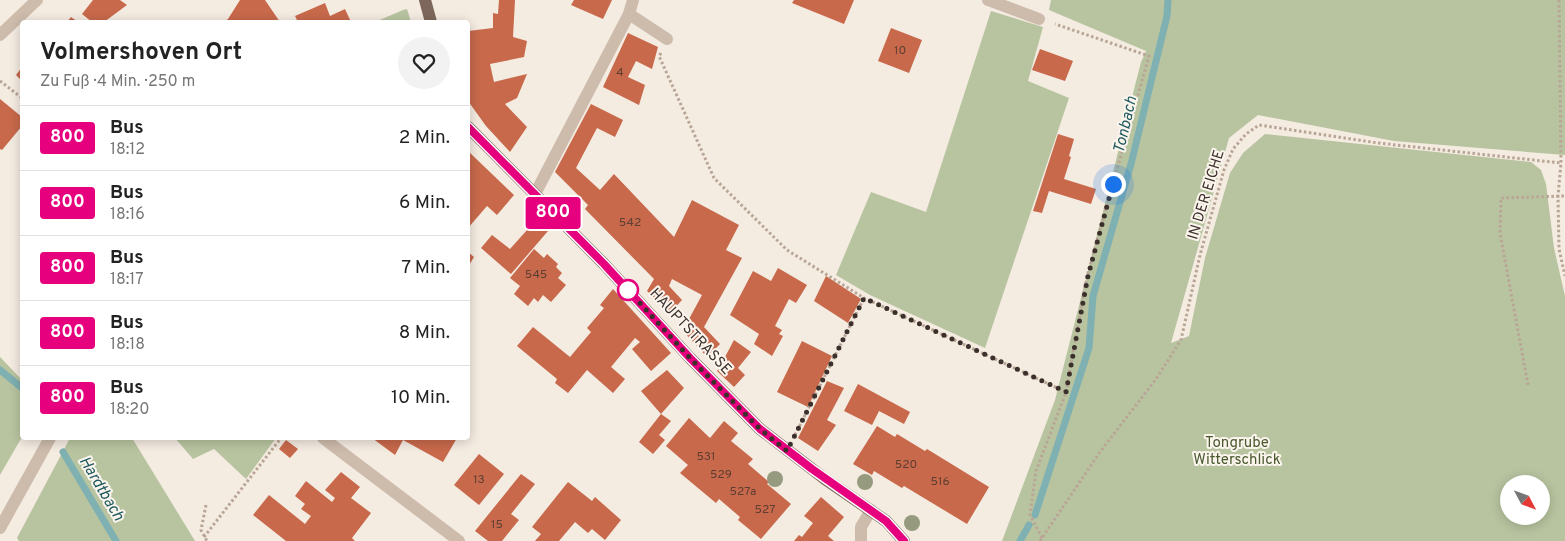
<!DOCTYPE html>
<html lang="de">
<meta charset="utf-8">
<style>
body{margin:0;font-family:Overpass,sans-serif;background:#f2f2f2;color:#222;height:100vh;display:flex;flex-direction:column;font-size:19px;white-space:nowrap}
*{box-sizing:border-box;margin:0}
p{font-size:16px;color:#767676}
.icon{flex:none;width:28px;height:28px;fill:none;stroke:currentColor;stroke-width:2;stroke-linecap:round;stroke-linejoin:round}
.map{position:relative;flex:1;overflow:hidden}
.side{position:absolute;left:20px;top:20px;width:450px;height:420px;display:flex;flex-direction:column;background:#fff;border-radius:5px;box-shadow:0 2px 12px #0003}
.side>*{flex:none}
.badge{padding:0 10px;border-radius:4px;font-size:18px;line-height:32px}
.needle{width:32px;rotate:131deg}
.fabs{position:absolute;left:1500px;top:475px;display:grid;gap:10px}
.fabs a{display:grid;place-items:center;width:50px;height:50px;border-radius:50%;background:#fff;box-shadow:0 2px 12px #0003;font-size:25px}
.you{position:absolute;width:25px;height:25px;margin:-12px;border:4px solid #fff;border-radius:50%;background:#1a73e8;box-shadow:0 0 0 8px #1a73e833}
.map>.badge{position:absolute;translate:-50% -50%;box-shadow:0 0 0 2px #fff}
.round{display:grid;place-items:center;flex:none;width:52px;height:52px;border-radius:26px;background:#f2f2f2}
.summary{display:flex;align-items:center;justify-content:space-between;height:85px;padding:0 20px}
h1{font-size:24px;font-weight:700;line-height:38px}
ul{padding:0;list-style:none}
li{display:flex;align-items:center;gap:15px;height:65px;padding:0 20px;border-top:1px solid #e0e0e0}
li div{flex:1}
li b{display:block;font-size:19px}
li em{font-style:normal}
li .badge{min-width:55px;font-weight:700;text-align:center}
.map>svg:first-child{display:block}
.green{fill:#b8c4a0;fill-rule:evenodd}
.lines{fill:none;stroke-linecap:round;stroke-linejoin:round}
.stream{stroke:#7fb0b2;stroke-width:7}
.building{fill:#c8694b}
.path{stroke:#b9a596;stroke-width:3;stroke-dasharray:2.5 2.5;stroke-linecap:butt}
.minor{stroke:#cdbbac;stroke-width:12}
.major{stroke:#7d675c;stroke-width:12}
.tree{fill:#969b7f}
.line-casing{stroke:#fff;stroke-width:11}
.line{stroke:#e6007e;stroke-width:8}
.walk{stroke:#3b302b;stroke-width:5;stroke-dasharray:0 9}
.stop-dot{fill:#fff;stroke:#e6007e;stroke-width:2.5}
.labels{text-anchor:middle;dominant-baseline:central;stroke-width:4;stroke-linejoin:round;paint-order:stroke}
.number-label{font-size:12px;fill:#5e3e33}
.street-label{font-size:15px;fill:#3b302b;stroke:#fbf5ee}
.park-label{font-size:15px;fill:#4a5a2e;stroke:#fbf5ee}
.water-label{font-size:16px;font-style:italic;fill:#1f5a5e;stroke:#fbf5ee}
</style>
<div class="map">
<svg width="1565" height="541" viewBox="0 0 1565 541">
<rect width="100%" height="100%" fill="#f4ebe1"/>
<g class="green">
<path d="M 1051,0 L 1565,0 L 1565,155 L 1394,141 L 1258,115 L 1229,138 L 1171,343 L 1189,336 L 1205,258 L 1230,173 L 1243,153 L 1265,134 L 1531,162 L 1541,170 L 1546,184 L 1554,248 L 1565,296 L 1565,541 L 1002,541 L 1055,400 L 1141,62 L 1146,51 L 1049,10 ZM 1509,484 L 1541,484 L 1541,516 L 1509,516 Z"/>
<polygon points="407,9 411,22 375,22 403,10"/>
<polygon points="991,11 1043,27 1028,81 1069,98 985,348 870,295 836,275 871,192 926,212"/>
<polygon points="0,357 22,380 22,437 0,475"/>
<polygon points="70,438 132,438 195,541 19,541 17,538"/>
<polygon points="175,438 276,438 246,479 214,449 193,459"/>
</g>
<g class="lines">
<g class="stream">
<polyline points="0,370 22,388"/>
<polyline points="63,452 116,541"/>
<polyline points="1035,515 1089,348 1093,296 1131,164 1167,16 1168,0"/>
<polyline points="1020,541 1029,525"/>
</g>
</g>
<g class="building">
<polygon points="93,0 120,0 127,5 104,22 92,22 82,14"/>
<polygon points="240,0 265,0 280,22 224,22 228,19"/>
<polygon points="499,0 515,0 513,37 527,41 524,57 490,64 494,82 527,74 517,98 505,104 527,127 510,152 486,126 468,101 468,31 493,28 493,13 498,14"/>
<polygon points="574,0 612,0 603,19 571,5"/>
<polygon points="794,0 854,0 844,24 792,3"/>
<polygon points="325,3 330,16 345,9 351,22 298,22 295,16"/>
<polygon points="71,17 78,22 67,22"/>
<polygon points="891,28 922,40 909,73 878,61"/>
<polygon points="628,33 658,47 652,69 636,61 628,77 645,85 639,105 603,87"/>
<polygon points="1040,49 1073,61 1065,81 1032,70"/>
<polygon points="22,67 22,81 16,75"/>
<polygon points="0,99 22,117 22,126 2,150 0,149"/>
<polygon points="591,104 623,120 615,137 597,128 576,168 600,190 614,174 674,237 692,200 739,225 726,250 742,258 704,327 720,344 707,357 682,330 692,321 689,319 702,295 672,279 669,286 682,300 670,313 647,291 654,279 585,209 588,205 555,172"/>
<polygon points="1058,134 1074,139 1069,156 1071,157 1064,179 1096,189 1091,204 1049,191 1042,213 1033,211"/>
<polygon points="468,151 514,195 497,215 487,206 468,228"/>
<polygon points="536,220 548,231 511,274 481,248 492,235 510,249"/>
<polygon points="534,249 544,258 547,254 558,264 556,267 562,273 558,278 566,285 551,302 543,295 538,302 534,298 528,306 514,294 520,286 510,278"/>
<polygon points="468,252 474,257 468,267"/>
<polygon points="778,268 807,285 796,303 789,299 775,326 782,330 779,334 783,336 772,356 754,344 759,334 730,315 753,271 771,281"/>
<polygon points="826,276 861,299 848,323 814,301"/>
<polygon points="613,289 671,353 651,371 632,349 640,342 635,338 611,367 625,379 613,393 587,370 568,393 555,383 557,379 517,346 533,327 570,357 591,332 587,328 604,308 600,305"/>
<polygon points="734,340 751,352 738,368 745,375 734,387 717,371 727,359 725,357"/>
<polygon points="802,341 832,356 808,407 777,392"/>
<polygon points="667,370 684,388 661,414 671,421 659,435 665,440 653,454 639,442 661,414 641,391"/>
<polygon points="827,381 844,388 827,420 836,425 818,451 798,438"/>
<polygon points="858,384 910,412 904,424 879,411 872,425 844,411"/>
<polygon points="689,418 710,438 724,421 738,433 731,441 753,459 748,464 769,482 767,484 791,504 761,539 738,520 740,517 719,499 716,503 680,473 688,465 666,446"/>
<polygon points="877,426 895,437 897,434 925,451 927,449 989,487 967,524 904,486 902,488 874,471 872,475 853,464"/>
<polygon points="372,438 457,438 443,462 403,440 395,455"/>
<polygon points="286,440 298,449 290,458 279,449"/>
<polygon points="479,454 504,474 479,505 454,485"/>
<polygon points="341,472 360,487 351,498 371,513 352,538 355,541 286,541 253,515 269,495 305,524 311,516 301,509 305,504 295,496 306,481 332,502 335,498 325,490"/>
<polygon points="521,474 535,484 511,514 519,520 502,541 488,541 475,531"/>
<polygon points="568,482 592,501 595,497 621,520 605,540 592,529 588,533 575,522 559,541 535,541 541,534 532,527"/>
<polygon points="821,497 844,517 828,536 834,541 794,541 799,535 802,537 813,523 804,516"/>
</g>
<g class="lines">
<g class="path">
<polyline points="1559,0 1561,163 1558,196 1559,249 1565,276"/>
<polyline points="661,53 659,56 714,178 787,250 864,298 1066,392"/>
<polyline points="0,81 22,98"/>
<polyline points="1528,385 1500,233 1501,198 1565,196"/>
<polyline points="795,435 864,298"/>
<polyline points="206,505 201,530 207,541"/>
<polyline points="204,537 281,438"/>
<polyline points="1042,538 1030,515 1036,471 1066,392 1087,276 1149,56 1055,24"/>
<polyline points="1040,541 1100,452 1156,379 1181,340 1200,255 1224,170 1233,149 1246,134 1259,125 1378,143 1561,163"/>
</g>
<g class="minor">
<polyline points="988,0 1039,19"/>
<polyline points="629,14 667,39"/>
<polyline points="0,35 37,0"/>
<polyline points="535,194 629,14 633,0"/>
<polyline points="323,438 459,541"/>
<polyline points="0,528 50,438"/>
<polyline points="861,541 861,527 871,510"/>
</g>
<g class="major">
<polyline points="425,0 431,22"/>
<polyline points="468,127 604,264 690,358 760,429 825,479 886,521 904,541"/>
</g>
</g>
<g class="tree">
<circle cx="775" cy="479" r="8"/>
<circle cx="865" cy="482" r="8"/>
<circle cx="912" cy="523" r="8"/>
</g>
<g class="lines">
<g class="line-casing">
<polyline id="line" points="468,127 604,264 690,358 760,429 812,469 886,521 904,541"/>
</g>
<use href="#line" class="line"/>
<polyline class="walk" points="628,290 690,358 760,429 787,451 864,298 1066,392 1088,276 1113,184"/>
</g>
<circle class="stop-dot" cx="628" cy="290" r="10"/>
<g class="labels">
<g class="number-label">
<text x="900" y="51">10</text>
<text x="620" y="73">4</text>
<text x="630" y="223">542</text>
<text x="536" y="275">545</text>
<text x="706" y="457">531</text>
<text x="906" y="465">520</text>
<text x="721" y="475">529</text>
<text x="479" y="480">13</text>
<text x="940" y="482">516</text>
<text x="743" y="492">527a</text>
<text x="765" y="510">527</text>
<text x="497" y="525">15</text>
</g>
<g class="street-label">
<text transform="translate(1207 195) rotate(-73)">IN DER EICHE</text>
<text transform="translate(690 332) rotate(47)">HAUPTSTRASSE</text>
</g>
<g class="park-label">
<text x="1237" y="443">Tongrube<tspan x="1237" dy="17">Witterschlick</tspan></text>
</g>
<g class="water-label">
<text transform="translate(1126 125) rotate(-77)">Tonbach</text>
<text transform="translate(101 489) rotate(59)">Hardtbach</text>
</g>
</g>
</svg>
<div class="fabs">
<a><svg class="needle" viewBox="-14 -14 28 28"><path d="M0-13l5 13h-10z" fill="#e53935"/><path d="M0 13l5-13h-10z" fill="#767676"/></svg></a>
</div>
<div class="you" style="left:1113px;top:184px"></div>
<b class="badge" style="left:553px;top:213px;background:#e6007e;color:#fff">800</b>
<section class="side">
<div class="summary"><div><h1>Volmershoven Ort</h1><p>Zu Fuß · 4 Min. · 250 m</p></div><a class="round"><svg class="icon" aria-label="heart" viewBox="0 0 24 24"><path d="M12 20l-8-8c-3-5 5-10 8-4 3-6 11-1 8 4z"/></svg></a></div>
<ul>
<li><span class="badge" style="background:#e6007e;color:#fff">800</span><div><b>Bus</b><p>18:12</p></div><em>2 Min.</em></li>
<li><span class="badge" style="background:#e6007e;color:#fff">800</span><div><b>Bus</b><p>18:16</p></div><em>6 Min.</em></li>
<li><span class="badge" style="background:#e6007e;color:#fff">800</span><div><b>Bus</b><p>18:17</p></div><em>7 Min.</em></li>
<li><span class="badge" style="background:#e6007e;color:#fff">800</span><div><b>Bus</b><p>18:18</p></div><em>8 Min.</em></li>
<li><span class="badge" style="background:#e6007e;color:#fff">800</span><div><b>Bus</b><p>18:20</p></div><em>10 Min.</em></li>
</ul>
</section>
</div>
